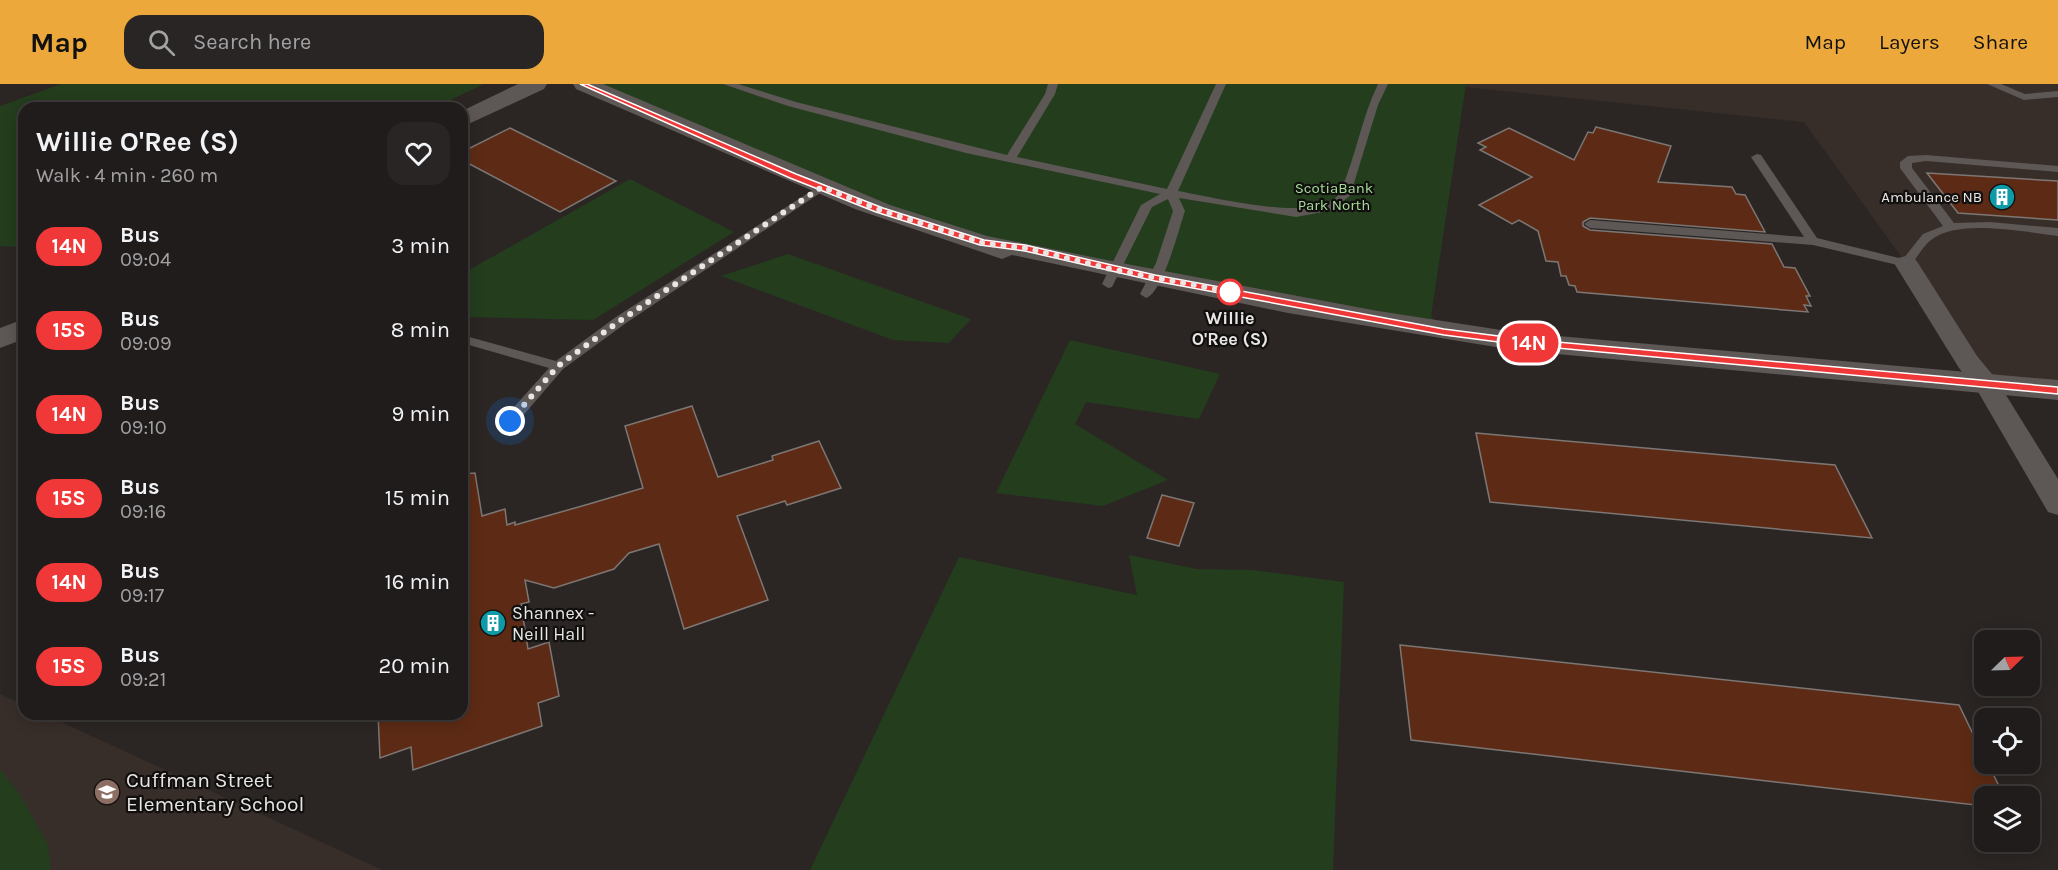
<!DOCTYPE html>
<meta charset="utf-8">
<style>
body{margin:0;font-family:Karla,sans-serif;background:#282524;color:#f1f3f6;height:100vh;display:flex;flex-direction:column;font-size:22px;white-space:nowrap}
*{box-sizing:border-box;margin:0}
p{font-size:20px;color:#a2a1a3}
.icon{flex:none;width:33px;height:33px;fill:none;stroke:currentColor;stroke-width:2;stroke-linecap:round;stroke-linejoin:round}
.map{position:relative;flex:1;overflow:hidden}
.sheet{position:absolute;left:18px;top:18px;width:450px;height:618px;display:flex;flex-direction:column;background:#201c1b;border-radius:18px;box-shadow:0 3px 15px #0003,0 0 0 2px #3d3a3a}
.sheet>*{flex:none}
.badge{padding:0 12px;border-radius:20px;font-size:21px;line-height:39px}
.needle{width:39px;rotate:67deg}
.tools{position:absolute;left:1974px;top:546px;display:grid;gap:12px}
.tools a{display:grid;place-items:center;width:66px;height:66px;border-radius:12px;background:#201c1b;box-shadow:0 3px 15px #0003,0 0 0 2px #3d3a3a;font-size:30px}
.you{position:absolute;width:30px;height:30px;margin:-15px;border:4px solid #fff;border-radius:50%;background:#1a73e8;box-shadow:0 0 0 9px #1a73e833}
.map>.badge{position:absolute;translate:-50% -50%;box-shadow:0 0 0 3px #fff}
.round{display:grid;place-items:center;flex:none;width:63px;height:63px;border-radius:18px;background:#282524}
.headline{display:flex;align-items:center;justify-content:space-between;height:102px;padding:0 18px}
h1{font-size:28px;font-weight:700;line-height:45px}
ul{padding:0;list-style:none}
li{display:flex;align-items:center;gap:18px;height:84px;padding:0 18px}
li div{flex:1}
li b{display:block;font-size:22px}
li em{font-style:normal}
li .badge{min-width:66px;font-weight:700;text-align:center}
header{display:flex;align-items:center;gap:36px;box-sizing:border-box;height:84px;padding:0 30px;background:#eda83b;color:#111}
header strong{font-size:28px}
nav{display:flex;gap:33px;margin-inline-start:auto;font-size:21px}
.search{width:420px;height:54px;background:#282524;display:flex;align-items:center;gap:15px;box-sizing:border-box;padding:0 21px;border-radius:18px;color:#a2a1a3;font-size:22px}
.map>svg:first-child{display:block}
.built{fill:#382e29}
.green{fill:#233d1d}
.building{fill:#5d2b15;stroke:#7c7774;stroke-width:1.5}
.lines{fill:none;stroke-linecap:round;stroke-linejoin:round}
.service{fill:#5d5756;fill-rule:evenodd}
.minor{fill:#5d5756;fill-rule:evenodd}
.tertiary{fill:#5d5756;fill-rule:evenodd}
.secondary{fill:#5d5756;fill-rule:evenodd}
.line{fill:#f03838;stroke:#fff;stroke-width:1.5}
.walk{stroke:#e8e5e4;stroke-width:6;stroke-dasharray:0 10.8}
.stop-dot{fill:#fff;stroke:#f03838;stroke-width:3}
.labels{text-anchor:middle;dominant-baseline:central;stroke-width:4.5;stroke-linejoin:round;paint-order:stroke}
.far-park-label{font-size:15px;fill:#a6de98;stroke:#12100f}
.far-poi-label{font-size:15px;fill:#e8e5e4;stroke:#12100f;text-anchor:end}
.stop-label{font-size:18px;font-weight:bold;fill:#e8e5e4;stroke:#12100f}
.poi-label{font-size:18px;fill:#e8e5e4;stroke:#12100f;text-anchor:start}
.near-poi-label{font-size:21px;fill:#e8e5e4;stroke:#12100f;text-anchor:start}
</style>
<header>
<strong>Map</strong>
<div class="search"><svg class="icon" aria-label="search" viewBox="0 0 24 24"><circle cx="10" cy="10" r="6"/><path d="M15 15l6 6"/></svg>Search here</div>
<nav><a>Map</a><a>Layers</a><a>Share</a></nav>
</header>
<div class="map">
<svg width="2058" height="786" viewBox="0 0 2058 786">
<rect width="100%" height="100%" fill="#2b2624"/>
<g class="built">
<polygon points="1466,0 2058,0 2058,306 1987,301 1906,179 1804,38 1466,3"/>
<polygon points="0,610 24,621 24,630 44,630 382,786 0,786"/>
</g>
<g class="green">
<polygon points="61,0 484,0 434,24 24,24 24,163 0,162 0,22"/>
<polygon points="584,0 1466,0 1431,232 1444,248 983,159"/>
<polygon points="630,95 734,148 593,236 462,233 462,190"/>
<polygon points="788,170 971,235 949,259 893,256 721,192"/>
<polygon points="1070,256 1220,290 1199,335 1086,318 1075,340 1168,396 1103,422 996,409"/>
<polygon points="1129,471 1197,485 1253,486 1344,498 1333,786 810,786 959,473 1137,511"/>
<polygon points="0,685 19,709 48,761 51,786 0,786"/>
</g>
<g class="building">
<polygon points="1596,43 1671,62 1658,98 1732,103 1736,110 1745,111 1765,148 1590,134 1583,138 1583,142 1590,146 1772,160 1784,183 1795,184 1810,212 1806,212 1811,222 1804,221 1808,228 1577,208 1575,202 1569,201 1566,192 1561,192 1558,178 1546,177 1538,147 1519,136 1512,140 1479,121 1532,93 1480,66 1486,63 1478,59 1509,44 1574,76 1588,48 1593,49"/>
<polygon points="510,44 616,97 560,128 462,76 462,68"/>
<polygon points="1927,89 2058,97 2058,136 1958,129"/>
<polygon points="692,322 718,393 773,376 772,372 819,357 841,404 787,421 785,417 737,432 768,516 684,545 659,460 629,469 614,485 554,504 525,496 529,518 521,520 528,565 549,558 559,612 538,619 542,642 413,686 411,663 380,674 378,630 462,630 462,390 475,389 482,432 505,425 507,441 515,438 515,441 589,420 643,404 625,342"/>
<polygon points="1476,349 1835,381 1872,454 1490,418"/>
<polygon points="1162,411 1194,419 1179,462 1147,454"/>
<polygon points="1400,561 1959,621 1984,673 1984,680 1988,680 2004,712 1984,712 1984,722 1411,656"/>
</g>
<g class="lines">
<g class="service">
<path d="M 723,0 L 738,0 L 796,18 L 1007,71 L 1045,10 L 1048,0 L 1058,0 L 1055,10 L 1017,73 L 1167,105 L 1216,0 L 1226,0 L 1178,107 C 1209,112 1324,142 1340,108 C 1356,73 1361,35 1378,0 L 1388,0 L 1378,21 L 1350,112 L 1329,127 L 1296,133 L 1179,114 L 1185,127 C 1179,144 1163,209 1146,214 L 1140,210 L 1156,179 L 1173,127 L 1168,115 L 1152,123 L 1112,203 L 1108,204 L 1102,200 L 1141,121 L 1160,110 L 966,69 L 788,22 Z"/>
<polygon points="1987,0 2001,0 2025,10 2058,7 2058,13 2024,16"/>
<path d="M 1757,70 L 1761,71 L 1817,154 L 1903,175 L 1923,150 L 1943,142 L 1900,84 L 1900,78 L 1908,72 L 1926,71 L 2058,82 L 2058,88 L 1926,77 L 1912,79 L 1912,84 L 1954,139 L 1990,138 L 2058,144 L 2058,152 C 2025,148 1958,134 1931,156 C 1922,163 1917,174 1910,182 L 1906,183 L 1813,161 L 1590,144 L 1584,140 L 1590,136 L 1804,153 L 1751,73 Z"/>
<polygon points="822,100 828,103 826,105 626,239 563,285 515,341 505,341 503,337 505,333 549,284 462,259 462,251 556,277 616,233"/>
</g>
<polygon class="minor" points="1906,172 1914,174 1918,179 1977,272 1996,295 2058,395 2058,431 2048,428 1977,306 1959,284 1894,179 1898,174"/>
<g class="tertiary">
<polygon points="518,0 547,0 544,5 462,43 462,27"/>
<polygon points="24,235 24,255 0,264 0,244"/>
</g>
<polygon class="secondary" points="573,0 603,0 890,121 987,152 1132,181 1378,227 1514,248 2058,296 2058,316 1514,266 1288,229 1012,171 1002,175 855,125 576,5"/>
</g>
<polygon class="line" points="580,0 587,0 796,90 883,124 984,156 1025,161 1155,191 1444,245 1514,254 2058,303 2058,310 1514,260 1444,251 1155,197 1025,167 980,161 876,128 790,94"/>
<g class="lines">
<polyline class="walk" points="510,337 558,282 621,236 822,103 880,126 983,159 1025,164 1115,186 1230,208"/>
</g>
<defs>
<g id="building-disc" transform="scale(1.35)"><circle r="9.5" fill="#0f9aa8" stroke="#12100f"/><path d="M-4-6H4V6H1V3H-1V6H-4ZM-2.5-4.3h1.7v1.8h-1.7ZM.8-4.3h1.7v1.8H.8ZM-2.5-1h1.7V.8h-1.7ZM.8-1h1.7V.8H.8Z" fill="#fff"/></g>
<g id="school-disc" transform="scale(1.35)"><circle r="9.5" fill="#8d6e63" stroke="#12100f"/><path d="M0-5L7-2L0 1L-7-2ZM-4 1L0 2.5L4 1V4Q0 6-4 4Z" fill="#fff"/></g>
</defs>
<g fill-rule="evenodd">
<use href="#building-disc" x="2002" y="113"/>
<use href="#building-disc" x="493" y="539"/>
<use href="#school-disc" x="107" y="708"/>
</g>
<circle class="stop-dot" cx="1230" cy="208" r="12"/>
<g class="labels">
<g class="far-park-label">
<text x="1334" y="104">ScotiaBank<tspan x="1334" dy="17">Park North</tspan></text>
</g>
<g class="far-poi-label">
<text x="1982" y="113">Ambulance NB</text>
</g>
<g class="stop-label">
<text x="1230" y="234">Willie<tspan x="1230" dy="21">O'Ree (S)</tspan></text>
</g>
<g class="poi-label">
<text x="512" y="529">Shannex -<tspan x="512" dy="21">Neill Hall</tspan></text>
</g>
<g class="near-poi-label">
<text x="126" y="696">Cuffman Street<tspan x="126" dy="24">Elementary School</tspan></text>
</g>
</g>
</svg>
<div class="tools">
<a><svg class="needle" viewBox="-14 -14 28 28"><path d="M0-13l5 13h-10z" fill="#e53935"/><path d="M0 13l5-13h-10z" fill="#a2a1a3"/></svg></a>
<a><svg class="icon" aria-label="locate" viewBox="0 0 24 24"><circle cx="12" cy="12" r="6"/><path d="M12 2v4M12 18v4M2 12h4M18 12h4"/></svg></a>
<a><svg class="icon" aria-label="layers" viewBox="0 0 24 24"><path d="M12 4l9 5-9 5-9-5zM3 14l9 5 9-5"/></svg></a>
</div>
<div class="you" style="left:510px;top:337px"></div>
<b class="badge" style="left:1529px;top:259px;background:#f03838;color:#fff">14N</b>
<section class="sheet">
<div class="headline"><div><h1>Willie O'Ree (S)</h1><p>Walk · 4 min · 260 m</p></div><a class="round"><svg class="icon" aria-label="heart" viewBox="0 0 24 24"><path d="M12 20l-8-8c-3-5 5-10 8-4 3-6 11-1 8 4z"/></svg></a></div>
<ul>
<li><span class="badge" style="background:#f03838;color:#fff">14N</span><div><b>Bus</b><p>09:04</p></div><em>3 min</em></li>
<li><span class="badge" style="background:#f03838;color:#fff">15S</span><div><b>Bus</b><p>09:09</p></div><em>8 min</em></li>
<li><span class="badge" style="background:#f03838;color:#fff">14N</span><div><b>Bus</b><p>09:10</p></div><em>9 min</em></li>
<li><span class="badge" style="background:#f03838;color:#fff">15S</span><div><b>Bus</b><p>09:16</p></div><em>15 min</em></li>
<li><span class="badge" style="background:#f03838;color:#fff">14N</span><div><b>Bus</b><p>09:17</p></div><em>16 min</em></li>
<li><span class="badge" style="background:#f03838;color:#fff">15S</span><div><b>Bus</b><p>09:21</p></div><em>20 min</em></li>
</ul>
</section>
</div>
